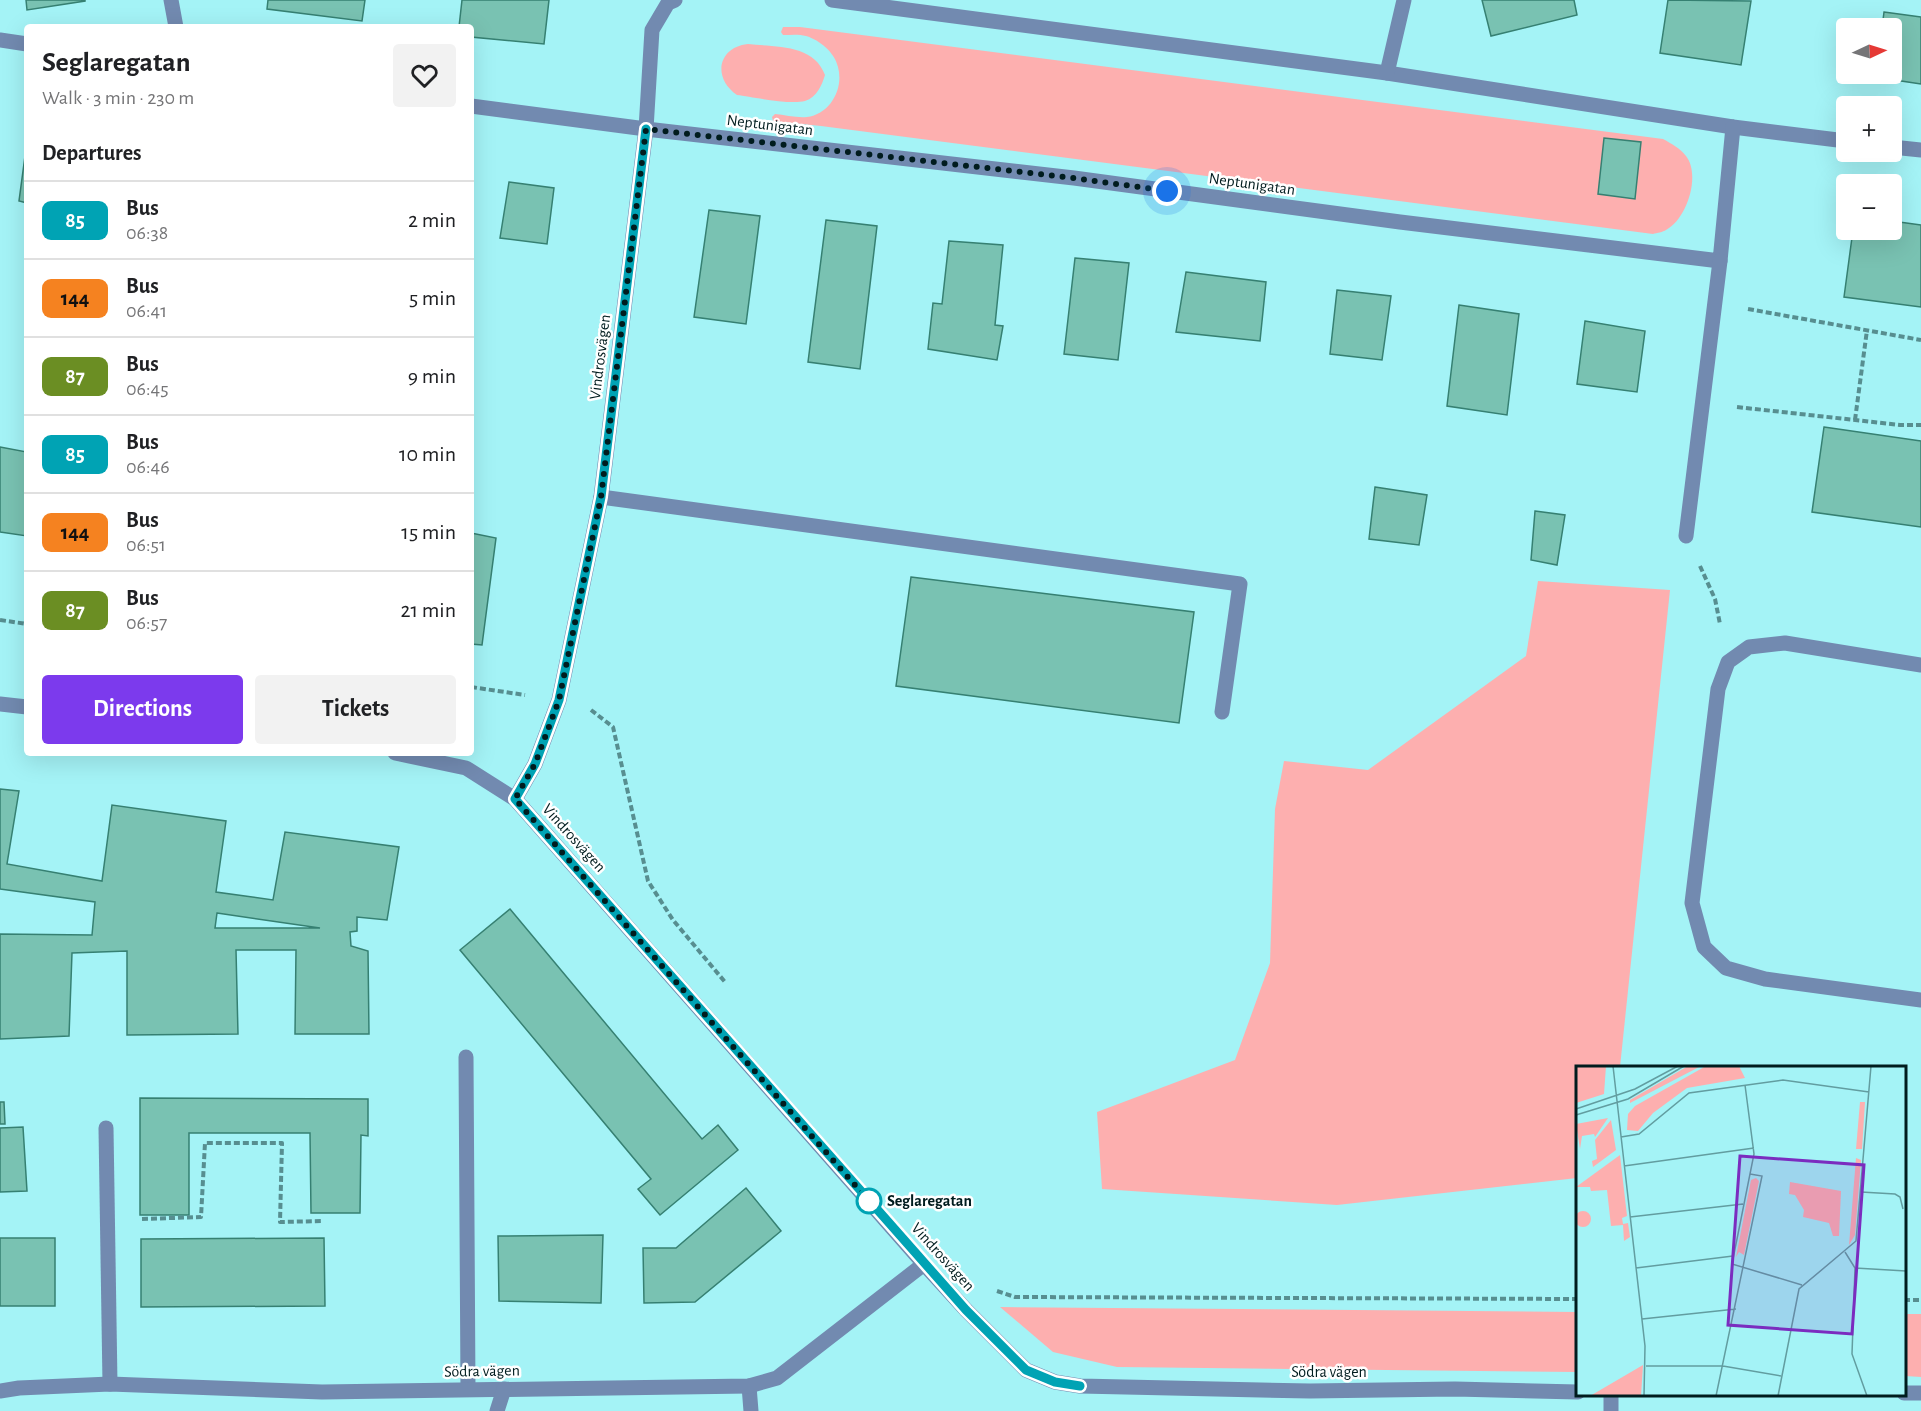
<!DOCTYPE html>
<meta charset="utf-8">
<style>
body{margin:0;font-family:"Alegreya Sans",sans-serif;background:#f2f2f2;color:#202124;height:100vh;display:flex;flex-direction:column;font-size:22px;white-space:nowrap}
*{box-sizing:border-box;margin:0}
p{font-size:20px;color:#757577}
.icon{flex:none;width:33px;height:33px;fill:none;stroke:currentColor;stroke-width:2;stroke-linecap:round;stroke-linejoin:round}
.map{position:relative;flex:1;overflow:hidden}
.panel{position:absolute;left:24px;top:24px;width:450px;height:732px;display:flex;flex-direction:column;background:#fff;border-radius:6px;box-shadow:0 6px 24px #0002}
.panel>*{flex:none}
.badge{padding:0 12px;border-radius:9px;font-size:21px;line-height:39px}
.needle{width:39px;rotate:86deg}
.controls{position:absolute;left:1836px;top:18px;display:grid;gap:12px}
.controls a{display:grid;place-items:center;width:66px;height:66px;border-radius:6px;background:#fff;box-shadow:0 6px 24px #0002;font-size:30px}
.you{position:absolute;width:30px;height:30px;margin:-15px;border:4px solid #fff;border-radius:50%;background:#1a73e8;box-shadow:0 0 0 9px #1a73e833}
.map>.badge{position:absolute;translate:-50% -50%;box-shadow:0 0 0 3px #fff}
h2{padding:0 18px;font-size:22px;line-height:54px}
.round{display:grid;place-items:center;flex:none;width:63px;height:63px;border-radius:6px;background:#f2f2f2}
.overview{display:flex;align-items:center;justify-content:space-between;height:102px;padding:0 18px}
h1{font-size:28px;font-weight:600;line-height:45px}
.primary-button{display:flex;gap:12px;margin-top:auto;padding:12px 18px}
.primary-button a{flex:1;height:69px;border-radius:6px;background:#7c3aed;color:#fff;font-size:24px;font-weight:600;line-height:69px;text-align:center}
.primary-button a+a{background:#f2f2f2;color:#202124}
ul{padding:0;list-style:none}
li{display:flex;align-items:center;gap:18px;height:78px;padding:0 18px;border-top:2px solid #e0e0e0}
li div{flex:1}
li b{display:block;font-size:22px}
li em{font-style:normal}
li .badge{min-width:66px;font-weight:700;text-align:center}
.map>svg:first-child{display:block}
.green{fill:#fdafaf}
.building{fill:#79c2b2;stroke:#368072;stroke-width:1.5;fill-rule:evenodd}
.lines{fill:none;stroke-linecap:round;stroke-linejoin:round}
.path{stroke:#578e90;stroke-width:4;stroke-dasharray:6 3;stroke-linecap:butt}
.minor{stroke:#728ab0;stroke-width:15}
.line-casing{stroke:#fff;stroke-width:14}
.line{stroke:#00a3b4;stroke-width:9}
.walk{stroke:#001c1e;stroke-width:6;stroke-dasharray:0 10.8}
.stop-dot{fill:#fff;stroke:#00a3b4;stroke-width:3}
.labels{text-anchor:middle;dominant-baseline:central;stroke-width:5;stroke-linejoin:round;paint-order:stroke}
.street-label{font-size:16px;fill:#001c1e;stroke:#fff}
.stop-label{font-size:16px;font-weight:bold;fill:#001c1e;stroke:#fff;text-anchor:start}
.inset-road{fill:none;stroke:#629da0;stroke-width:1.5}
.view{fill:#7b2cbf;fill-opacity:0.15;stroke:#7b2cbf;stroke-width:3}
.inset-edge{fill:none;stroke:#001c1e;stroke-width:3}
</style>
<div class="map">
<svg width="1921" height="1411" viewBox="0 0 1921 1411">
<rect width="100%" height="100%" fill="#a4f3f6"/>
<g class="green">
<path d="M 783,27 L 800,27 L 1663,139 C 1672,144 1680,148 1686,156 C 1701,175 1687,219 1666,230 C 1663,232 1657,233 1653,234 L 821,126 L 773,121 L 772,117 L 775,114 C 785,115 797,118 807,117 C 830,114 844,89 838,67 C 835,53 820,40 806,36 C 799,34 790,35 783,35 L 781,32 Z"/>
<path d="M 748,44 C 776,47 814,44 825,75 C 822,85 817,97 805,101 C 790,105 753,97 737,95 C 712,78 718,47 748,44 Z"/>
<polygon points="1538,581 1670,590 1620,1067 1578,1068 1577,1178 1337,1205 1102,1189 1097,1112 1235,1060 1270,963 1275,809 1284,761 1368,770 1526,656"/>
<polygon points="1000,1307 1577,1312 1577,1372 1117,1367 1053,1352"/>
<polygon points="1904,1314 1921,1314 1921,1377 1905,1376"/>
</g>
<g class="building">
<polygon points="26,0 85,0 85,1 27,10"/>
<polygon points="268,0 365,0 362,21 267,9"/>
<polygon points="462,0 549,0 544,44 471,37 471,27 459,27"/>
<polygon points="1482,0 1574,0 1577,15 1491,36"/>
<polygon points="1668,0 1751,1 1741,65 1660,53"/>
<polygon points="1884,12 1921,17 1921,84 1875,77 1875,74 1892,74 1892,28 1882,28"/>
<polygon points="1604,138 1641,142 1635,199 1598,194"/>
<polygon points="27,141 27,203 19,201"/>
<polygon points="509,182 554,188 547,244 500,238"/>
<polygon points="709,210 760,216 746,324 694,317"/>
<polygon points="826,220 877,226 860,369 808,362"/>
<polygon points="1892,221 1921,225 1921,307 1844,297 1853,230 1892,230"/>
<polygon points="949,241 1003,245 995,325 1003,326 997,360 928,349 933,303 942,304"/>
<polygon points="1075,258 1129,263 1118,360 1064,354"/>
<polygon points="1186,272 1266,282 1260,341 1176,332"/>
<polygon points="1337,290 1391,296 1382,360 1330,354"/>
<polygon points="1459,305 1519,314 1507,415 1447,406"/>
<polygon points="1585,321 1645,331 1637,392 1577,384"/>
<polygon points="1824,427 1921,441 1921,527 1812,512"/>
<polygon points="0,447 27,452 27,536 0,532"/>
<polygon points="1375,487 1427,495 1419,545 1369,539"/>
<polygon points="1535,511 1565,515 1557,565 1531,560"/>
<polygon points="471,533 496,538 482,645 471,644"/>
<polygon points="911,577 1194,612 1179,723 896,686"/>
<path d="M 0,789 L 19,791 L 7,864 L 102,881 L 112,805 L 226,821 L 216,892 L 273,900 L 285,832 L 399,847 L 387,920 L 357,917 L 357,931 L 350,932 L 351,946 L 368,951 L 369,1034 L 295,1034 L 296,950 L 236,950 L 238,1034 L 127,1035 L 127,951 L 72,953 L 69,1036 L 0,1039 L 0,934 L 92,935 L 95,902 L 0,889 ZM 217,913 L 320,928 L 215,928 Z"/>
<polygon points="510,909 702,1139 718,1125 738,1150 660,1215 638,1189 651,1179 460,950"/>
<polygon points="140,1098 368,1099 368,1136 361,1135 360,1213 311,1213 310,1133 189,1133 189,1215 140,1215"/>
<polygon points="0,1102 4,1102 5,1124 0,1124"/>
<polygon points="23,1127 27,1191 0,1192 0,1128"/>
<polygon points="746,1188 781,1231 695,1302 644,1303 643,1248 676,1248"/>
<polygon points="603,1235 601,1303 499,1301 498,1236"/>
<rect x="0" y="1238" width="55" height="68"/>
<polygon points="324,1238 325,1306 141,1307 141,1239"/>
</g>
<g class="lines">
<g class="path">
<polyline points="1748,309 1921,340"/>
<polyline points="1737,407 1900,425 1921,425"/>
<polyline points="1855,420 1867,330"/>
<polyline points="1700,566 1715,599 1720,624"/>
<polyline points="0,620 27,624"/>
<polyline points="471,687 525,695"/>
<polyline points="591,710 613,727 648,881 673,920 725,982"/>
<polyline points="142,1219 201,1217 205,1143 282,1143 280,1222 322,1221"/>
<polyline points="997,1291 1015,1297 1578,1299"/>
<polyline points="1904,1300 1921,1300"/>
</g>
<g class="minor">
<polyline points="171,0 176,27"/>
<polyline points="832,0 1387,73 1733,127 1846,141"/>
<polyline points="0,40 27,44"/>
<polyline points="1387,73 1404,0"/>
<polyline points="471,106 646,129 1074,178 1400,222 1720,261 1733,127"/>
<polyline points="1892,147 1921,150"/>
<polyline points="601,497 1240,584 1222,712"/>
<polyline points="1686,536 1720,261"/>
<polyline points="1921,665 1785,643 1749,647 1728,662 1718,689 1692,903 1704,947 1726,968 1765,979 1921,1000"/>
<polyline points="0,704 27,707"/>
<polyline points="395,753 466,768 515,799 924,1264 966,1310 1026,1370 1055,1382 1080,1386 1310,1391 1455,1389 1578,1392"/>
<polyline points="515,799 535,764 559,700 601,497 646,129 652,30 668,3 675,0"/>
<polyline points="466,1057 468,1389"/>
<polyline points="106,1128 110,1384"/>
<polyline points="749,1386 751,1411"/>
<polyline points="0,1391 19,1388 110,1384 322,1392 749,1386 777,1378 924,1264"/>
<polyline points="1904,1393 1921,1393"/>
<polyline points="497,1411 504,1389"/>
<polyline points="1611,1411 1611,1394"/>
</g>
</g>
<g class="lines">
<g class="line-casing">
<polyline id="line" points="646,129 601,497 559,700 535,764 515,799 966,1310 1026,1370 1055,1382 1080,1386"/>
</g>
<use href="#line" class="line"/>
<polyline class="walk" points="869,1201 515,799 535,764 559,700 601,497 646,129 1074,178 1167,191"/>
</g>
<circle class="stop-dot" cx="869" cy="1201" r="12"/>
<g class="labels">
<g class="street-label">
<text transform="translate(770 125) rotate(7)">Neptunigatan</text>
<text transform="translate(1252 184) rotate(8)">Neptunigatan</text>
<text transform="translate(600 357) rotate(-83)">Vindrosvägen</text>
<text transform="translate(574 838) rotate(48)">Vindrosvägen</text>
<text transform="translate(943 1257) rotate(48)">Vindrosvägen</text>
<text transform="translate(482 1371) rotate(-1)">Södra vägen</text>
<text x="1329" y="1372">Södra vägen</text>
</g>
<g class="stop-label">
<text x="887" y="1201">Seglaregatan</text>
</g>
</g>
<g transform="translate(1576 1066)">
<rect width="330" height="330" fill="#a4f3f6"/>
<path d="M 0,0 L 30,0 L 28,28 L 0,37 ZM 112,0 L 125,0 L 54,37 L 54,34 ZM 130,0 L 163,0 L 169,12 L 111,22 L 77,47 L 62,65 L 51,64 L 52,48 L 59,40 ZM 284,36 L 289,36 L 286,83 L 280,83 ZM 32,52 L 19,71 L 18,68 L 6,70 L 4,83 L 0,58 ZM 35,54 L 40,84 L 17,101 L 16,95 L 21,93 L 19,74 ZM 44,89 L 51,150 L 46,152 L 47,158 L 52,157 L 54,171 L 48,175 L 47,159 L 35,160 L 31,124 L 15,125 L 14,121 L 0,121 ZM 280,92 L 285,94 L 279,169 L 273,179 ZM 180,112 L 183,115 L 168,189 L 163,186 L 160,191 L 175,114 ZM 214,116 L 265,125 L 263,170 L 257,170 L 253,157 L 227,151 L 228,144 L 219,129 L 213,128 ZM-1 153a8 8 0 1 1 16 0a8 8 0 1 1-16 0ZM 67,299 L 65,330 L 14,330 Z" fill="#fdafaf"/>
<path class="inset-road" d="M 37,0 L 69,280 L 68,330M 169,19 L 178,88 L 156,198 L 226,219M 0,43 L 59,23 L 102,0M 0,49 L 52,33 L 108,0M 45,71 L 63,68 L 113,27 L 207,14 L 293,26M 48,100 L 178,82M 285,126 L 319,128 L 324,131 L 327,143M 54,151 L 167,138M 269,186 L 279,202 L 276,288 L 291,330M 60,202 L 157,190M 279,202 L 330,205M 66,253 L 160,243M 70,300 L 147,300 L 205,310M 140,330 L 186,110 L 174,108M 202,330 L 223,223 L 280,175 L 295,0"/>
<path class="view" d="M 164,90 L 288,99 L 276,268 L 152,259 Z"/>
<rect width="330" height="330" class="inset-edge"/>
</g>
</svg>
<div class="controls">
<a><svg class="needle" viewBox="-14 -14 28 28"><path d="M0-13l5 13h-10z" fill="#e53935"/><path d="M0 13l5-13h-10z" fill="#757577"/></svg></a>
<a>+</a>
<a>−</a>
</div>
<div class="you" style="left:1167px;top:191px"></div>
<section class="panel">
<div class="overview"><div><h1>Seglaregatan</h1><p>Walk · 3 min · 230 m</p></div><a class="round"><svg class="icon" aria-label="heart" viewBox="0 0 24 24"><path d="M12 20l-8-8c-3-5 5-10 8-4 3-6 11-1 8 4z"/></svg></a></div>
<h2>Departures</h2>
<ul>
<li><span class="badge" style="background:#00a3b4;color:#fff">85</span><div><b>Bus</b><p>06:38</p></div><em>2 min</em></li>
<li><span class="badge" style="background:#f58220;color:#111">144</span><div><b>Bus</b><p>06:41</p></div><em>5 min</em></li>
<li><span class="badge" style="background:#6b8e23;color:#fff">87</span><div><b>Bus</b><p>06:45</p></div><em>9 min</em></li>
<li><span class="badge" style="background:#00a3b4;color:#fff">85</span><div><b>Bus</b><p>06:46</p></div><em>10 min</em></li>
<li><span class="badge" style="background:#f58220;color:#111">144</span><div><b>Bus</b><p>06:51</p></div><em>15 min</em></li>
<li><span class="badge" style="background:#6b8e23;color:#fff">87</span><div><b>Bus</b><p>06:57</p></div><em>21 min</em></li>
</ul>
<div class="primary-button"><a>Directions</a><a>Tickets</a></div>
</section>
</div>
